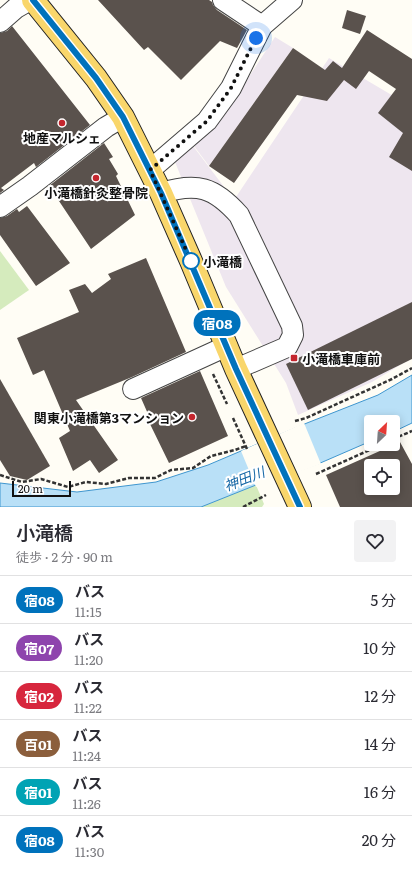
<!DOCTYPE html>
<html lang="ja">
<meta charset="utf-8">
<style>
body{margin:0;font-family:Literata,"Noto Sans JP",serif;background:#f2f2f3;color:#2b2b33;height:100vh;display:flex;flex-direction:column;font-size:15px;white-space:nowrap}
*{box-sizing:border-box;margin:0}
p{font-size:13px;color:#7c7c81}
.icon{flex:none;width:22px;height:22px;fill:none;stroke:currentColor;stroke-width:2;stroke-linecap:round;stroke-linejoin:round}
.map{position:relative;height:507px;overflow:hidden}
.panel{display:flex;flex-direction:column;background:#fff;flex:1}
.panel>*{flex:none}
.badge{padding:0 8px;border-radius:13px;font-size:14px;line-height:26px}
.needle{width:26px;rotate:25deg}
.controls{position:absolute;left:364px;top:415px;display:grid;gap:8px}
.controls a{display:grid;place-items:center;width:36px;height:36px;border-radius:4px;background:#fff;box-shadow:0 2px 10px #0003;font-size:20px}
.scale{position:absolute;left:12px;bottom:10px;width:59px;box-sizing:border-box;padding-left:4px;border:2px solid #111;border-top:0;font-size:11px;line-height:14px;white-space:nowrap;color:#111;-webkit-text-stroke:3px #fff;paint-order:stroke}
.you{position:absolute;width:20px;height:20px;margin:-10px;border:3px solid #fff;border-radius:50%;background:#1a73e8;box-shadow:0 0 0 6px #1a73e833}
.map>.badge{position:absolute;translate:-50% -50%;box-shadow:0 0 0 2px #fff}
.round{display:grid;place-items:center;flex:none;width:42px;height:42px;border-radius:4px;background:#f2f2f3}
.headline{display:flex;align-items:center;justify-content:space-between;height:68px;padding:0 16px}
h1{font-size:19px;font-weight:600;line-height:30px}
ul{padding:0;list-style:none}
li{display:flex;align-items:center;gap:12px;height:48px;padding:0 16px;border-top:1px solid #e1e1e2}
li div{flex:1}
li b{display:block;font-size:15px}
li em{font-style:normal}
li .badge{min-width:44px;font-weight:700;text-align:center}
.map>svg:first-child{display:block}
.industrial{fill:#eee6ef}
.green{fill:#d5ebbd}
.water{fill:#b9e0f7;stroke:#3f96cf}
.pier{fill:#fffdf5}
.building{fill:#5a524d;fill-rule:evenodd}
.lines{fill:none;stroke-linecap:round;stroke-linejoin:round}
.minor-casing{stroke:#444;stroke-width:22}
.major-casing{stroke:#222;stroke-width:24}
.path{stroke:#333;stroke-width:2.5;stroke-dasharray:4 2;stroke-linecap:butt}
.minor{stroke:#fff;stroke-width:20}
.major{stroke:#f9d66b;stroke-width:22}
.line-casing{stroke:#fff;stroke-width:9}
.line{stroke:#0072bc;stroke-width:6}
.walk{stroke:#111;stroke-width:4;stroke-dasharray:0 7.2}
.poi-dot{fill:#c4262e;stroke:#fff;stroke-width:1.5}
.stop-dot{fill:#fff;stroke:#0072bc;stroke-width:2}
.labels{text-anchor:middle;dominant-baseline:central;stroke-width:4;stroke-linejoin:round;paint-order:stroke}
.poi-label{font-size:13px;font-weight:bold;fill:#111;stroke:#fff}
.stop-label{font-size:13px;font-weight:bold;fill:#111;stroke:#fff;text-anchor:start}
.water-label{font-size:14px;font-style:italic;fill:#1768a6;stroke:#fff}
</style>
<div class="map">
<svg width="412" height="507" viewBox="0 0 412 507">
<rect width="100%" height="100%" fill="#fffdf5"/>
<g class="industrial">
<polygon points="275,37 293,48 209,166 194,146 222,118"/>
<polygon points="329,58 412,107 412,358 372,382 298,415 286,383 226,287 175,162 193,146 234,200"/>
</g>
<g class="green">
<polygon points="0,251 29,290 0,310"/>
<polygon points="256,485 264,504 262,507 201,507"/>
</g>
<polygon class="water" points="412,375 412,423 393,432 393,422 371,422 371,441 318,464 256,485 201,507 0,507 0,483 77,492 156,482 208,465 307,423 378,395"/>
<polygon class="pier" points="304,423 321,464 256,487 241,451"/>
<g class="building">
<polygon points="98,0 209,0 212,2 213,5 217,10 247,30 237,48 220,41 181,80 148,47 144,50"/>
<polygon points="347,10 366,16 360,34 342,28"/>
<polygon points="12,26 90,125 36,167 34,163 1,188 4,190 0,193 0,33 7,31"/>
<polygon points="367,30 412,59 412,171 389,157 403,133 378,113 396,89 369,71 356,89 344,80 327,101 297,95 234,183 209,166 293,48 325,70 333,61 342,68"/>
<polygon points="104,143 113,157 109,159 118,174 116,176 135,215 91,249 49,186"/>
<polygon points="27,206 70,263 36,286 0,235 0,218 7,216 17,209 19,212"/>
<polygon points="146,258 186,352 132,377 76,400 118,460 99,473 90,460 73,471 59,438 70,431 44,370 33,375 17,338 79,312 69,290 85,284 92,293 111,279 108,274"/>
<polygon points="412,302 412,359 308,410 286,364"/>
<polygon points="200,371 228,436 169,463 150,424 152,423 141,398"/>
<polygon points="0,379 50,466 27,480 10,476 0,460"/>
<path d="M 400,442 L 412,464 L 412,507 L 340,507 L 326,475 ZM 371,466 L 393,466 L 393,488 L 371,488 Z"/>
</g>
<g class="lines">
<g class="minor-casing">
<g id="minor">
<polyline points="223,0 262,26"/>
<polyline points="0,22 16,8 30,0"/>
<polyline points="150,170 207,121 231,88 262,26 292,0"/>
<path d="M 161,193 C 197,182 214,187 239,215 L 292,326 L 293,335 L 287,347 L 236,369"/>
<polyline points="0,207 30,186 106,127 123,117"/>
<polyline points="133,389 227,346"/>
</g>
</g>
<g class="major-casing">
<polyline id="major" points="33,0 96,78 123,117 161,193 191,261 236,369 300,507"/>
</g>
<g class="path">
<polyline points="213,374 227,404"/>
<polyline points="233,418 247,449"/>
<polyline points="295,421 306,418 392,379 412,368"/>
<polyline points="393,439 412,431"/>
<polyline points="316,474 383,444"/>
<polyline points="0,475 22,482 41,479 68,487 86,482 106,484 129,478 155,478 171,470 193,468 211,456 235,450 246,446"/>
<polyline points="243,507 266,495"/>
</g>
<use href="#minor" class="minor"/>
<use href="#major" class="major"/>
</g>
<g class="lines">
<g class="line-casing">
<polyline id="line" points="33,0 96,78 123,117 161,193 236,369 300,507"/>
</g>
<use href="#line" class="line"/>
<polyline class="walk" points="191,261 150,170 207,121 231,88 256,38"/>
</g>
<g class="poi-dot">
<circle cx="62" cy="123" r="4"/>
<circle cx="96" cy="178" r="4"/>
<rect x="290" y="354" width="8" height="8" rx="2"/>
<circle cx="192" cy="417" r="4"/>
</g>
<circle class="stop-dot" cx="191" cy="261" r="8"/>
<g class="labels">
<g class="poi-label">
<text x="62" y="137">地産マルシェ</text>
<text x="96" y="192">小滝橋針灸整骨院</text>
<text x="302" y="358" text-anchor="start">小滝橋車庫前</text>
<text x="184" y="417" text-anchor="end">関東小滝橋第3マンション</text>
</g>
<g class="stop-label">
<text x="203" y="261">小滝橋</text>
</g>
<g class="water-label">
<text transform="translate(244 478) rotate(-21)">神田川</text>
</g>
</g>
</svg>
<div class="controls">
<a><svg class="needle" viewBox="-14 -14 28 28"><path d="M0-13l5 13h-10z" fill="#e53935"/><path d="M0 13l5-13h-10z" fill="#7c7c81"/></svg></a>
<a><svg class="icon" aria-label="locate" viewBox="0 0 24 24"><circle cx="12" cy="12" r="6"/><path d="M12 2v4M12 18v4M2 12h4M18 12h4"/></svg></a>
</div>
<div class="scale">20 m</div>
<div class="you" style="left:256px;top:38px"></div>
<b class="badge" style="left:217px;top:323px;background:#0072bc;color:#fff">宿08</b>
</div>
<section class="panel">
<div class="headline"><div><h1>小滝橋</h1><p>徒歩 · 2 分 · 90 m</p></div><a class="round"><svg class="icon" aria-label="heart" viewBox="0 0 24 24"><path d="M12 20l-8-8c-3-5 5-10 8-4 3-6 11-1 8 4z"/></svg></a></div>
<ul>
<li><span class="badge" style="background:#0072bc;color:#fff">宿08</span><div><b>バス</b><p>11:15</p></div><em>5 分</em></li>
<li><span class="badge" style="background:#8e44ad;color:#fff">宿07</span><div><b>バス</b><p>11:20</p></div><em>10 分</em></li>
<li><span class="badge" style="background:#d7263d;color:#fff">宿02</span><div><b>バス</b><p>11:22</p></div><em>12 分</em></li>
<li><span class="badge" style="background:#8b5e3c;color:#fff">百01</span><div><b>バス</b><p>11:24</p></div><em>14 分</em></li>
<li><span class="badge" style="background:#00a3b4;color:#fff">宿01</span><div><b>バス</b><p>11:26</p></div><em>16 分</em></li>
<li><span class="badge" style="background:#0072bc;color:#fff">宿08</span><div><b>バス</b><p>11:30</p></div><em>20 分</em></li>
</ul>
</section>
